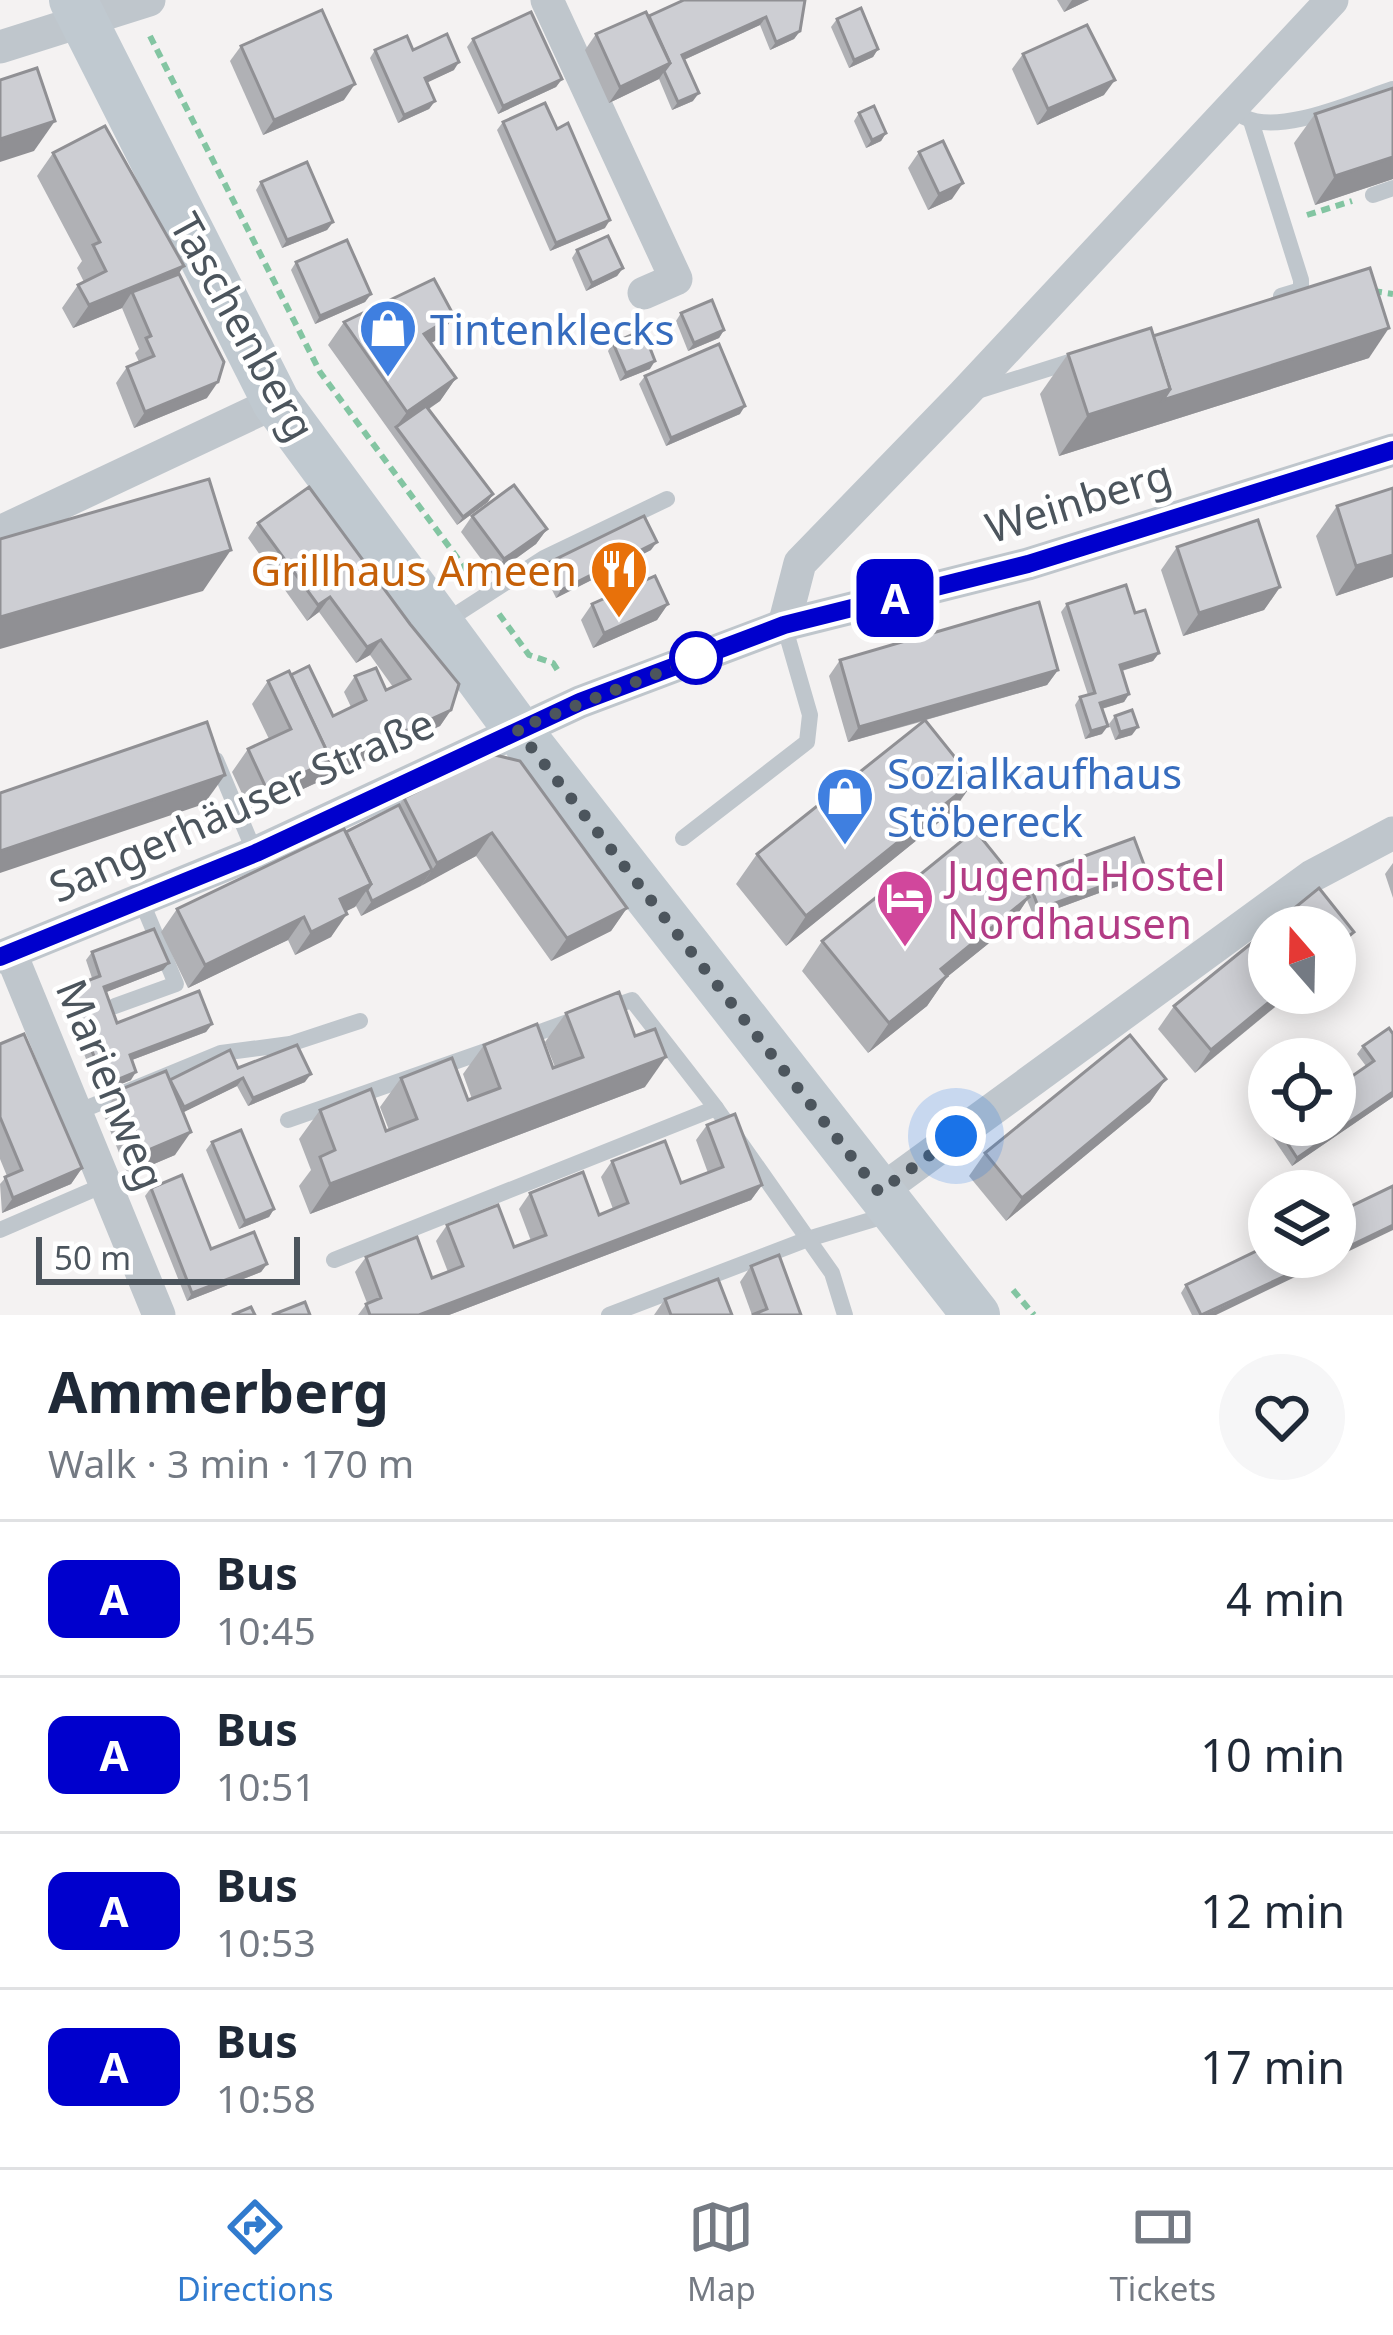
<!DOCTYPE html>
<meta charset="utf-8">
<style>
body{margin:0;font-family:"Noto Sans",sans-serif;background:#f6f6f7;color:#1f2937;height:100vh;display:flex;flex-direction:column;font-size:45px;white-space:nowrap}
*{box-sizing:border-box;margin:0}
p{font-size:39px;color:#747a83}
.icon{flex:none;width:66px;height:66px;fill:none;stroke:currentColor;stroke-width:2;stroke-linecap:round;stroke-linejoin:round}
.map{position:relative;height:1315px;overflow:hidden}
.side{display:flex;flex-direction:column;background:#fff;flex:1}
.side>*{flex:none}
.badge{padding:0 24px;border-radius:18px;font-size:42px;line-height:78px}
.needle{width:78px;rotate:340deg}
.tools{position:absolute;left:1248px;top:906px;display:grid;gap:24px}
.tools a{display:grid;place-items:center;width:108px;height:108px;border-radius:50%;background:#fff;box-shadow:0 6px 30px #0003;font-size:60px}
.scale{position:absolute;left:36px;bottom:30px;width:264px;box-sizing:border-box;padding-left:12px;border:6px solid #4c555d;border-top:0;font-size:33px;line-height:42px;white-space:nowrap;color:#4c555d;-webkit-text-stroke:9px #fff;paint-order:stroke}
.you{position:absolute;width:60px;height:60px;margin:-30px;border:9px solid #fff;border-radius:50%;background:#1a73e8;box-shadow:0 0 0 18px #1a73e833}
.map>.badge{position:absolute;translate:-50% -50%;box-shadow:0 0 0 6px #fff}
.round{display:grid;place-items:center;flex:none;width:126px;height:126px;border-radius:63px;background:#f6f6f7}
.overview{display:flex;align-items:center;justify-content:space-between;height:204px;padding:0 48px}
h1{font-size:57px;font-weight:700;line-height:90px}
ul{padding:0;list-style:none}
li{display:flex;align-items:center;gap:36px;height:156px;padding:0 48px;border-top:3px solid #e0e1e3}
li div{flex:1}
li b{display:block;font-size:45px}
li em{font-style:normal}
li .badge{min-width:132px;font-weight:700;text-align:center}
.tab-bar{display:flex;justify-content:space-around;align-items:center;height:168px;border-top:3px solid #e0e1e3;background:#fff;font-size:33px;color:#747a83}
.tab-bar a{display:grid;justify-items:center;gap:6px}
.tab-bar .selected{color:#317bce}
.map>svg:first-child{display:block}
.lines{fill:none;stroke-linecap:round;stroke-linejoin:round}
.path{stroke:#83c5a2;stroke-width:6;stroke-dasharray:9 6;stroke-linecap:butt}
.service{stroke:#bfc6cc;stroke-width:16}
.minor{stroke:#bfc6cc;stroke-width:33}
.secondary{stroke:#c0c9d0;stroke-width:48}
.wall{fill:#b0b1b5}
.shaded-wall{fill:#909094}
.building{fill:#cdced3;stroke:#909094;stroke-width:3}
.line-casing{stroke:#fff;stroke-width:27}
.line{stroke:#0000cd;stroke-width:18}
.walk{stroke:#4c555d;stroke-width:12;stroke-dasharray:0 21.6}
.stop-dot{fill:#fff;stroke:#0000cd;stroke-width:6}
.labels{text-anchor:middle;dominant-baseline:central;stroke-width:9;stroke-linejoin:round;paint-order:stroke}
.street-label{font-size:42px;fill:#4c555d;stroke:#fff}
.shop-label{font-size:42px;fill:#366cbe;stroke:#fff;text-anchor:start}
.food-label{font-size:42px;fill:#c56008;stroke:#fff;text-anchor:end}
.hotel-label{font-size:42px;fill:#b23c85;stroke:#fff;text-anchor:start}
</style>
<div class="map">
<svg width="1393" height="1315" viewBox="0 0 1393 1315">
<rect width="100%" height="100%" fill="#f4f2f2"/>
<g class="lines">
<g class="path">
<polyline points="150,36 320,372 470,575"/>
<polyline points="1307,215 1352,201"/>
<polyline points="1373,291 1393,294"/>
<polyline points="499,614 529,655 553,663 560,674"/>
<polyline points="1013,1290 1034,1315"/>
</g>
<g class="service">
<path d="M 1244,117 C 1280,136 1355,101 1393,89"/>
<polyline points="1251,121 1301,280 1301,290 1281,296"/>
<polyline points="1373,195 1393,188"/>
<polyline points="977,391 1079,359"/>
<polyline points="446,621 544,558 667,499"/>
<polyline points="216,760 255,853"/>
<polyline points="683,838 807,742 810,715 784,625"/>
<polyline points="115,1006 176,984 141,900"/>
<polyline points="606,1009 632,1000 716,1108 808,1239 891,1214"/>
<polyline points="521,1039 576,1019"/>
<polyline points="75,1113 221,1053 290,1044 360,1021"/>
<polyline points="288,1120 497,1047"/>
<polyline points="0,1230 104,1185"/>
<polyline points="334,1260 716,1108"/>
<polyline points="609,1315 808,1239 832,1273 845,1315"/>
</g>
<g class="minor">
<polyline points="547,0 676,279 644,293"/>
<polyline points="0,47 149,0"/>
<polyline points="0,532 276,402"/>
<polyline points="784,625 800,563 963,395 1332,0"/>
<polyline points="11,954 159,1315"/>
<polyline points="0,957 255,853 580,702 784,625 1028,564 1393,450"/>
<polyline points="879,1192 1312,876 1393,833"/>
</g>
<polyline class="secondary" points="73,0 276,402 517,729 976,1315"/>
</g>
<g class="wall">
<polygon points="805,0 800,31 794,39 770,50 760,25 684,60 693,101 672,110 659,79 609,103 585,50 596,34 649,16"/>
<polygon points="1057,0 1089,0 1064,12"/>
<polygon points="837,19 878,49 873,57 849,68 831,27"/>
<polygon points="473,39 562,79 556,87 498,114 467,47"/>
<polygon points="241,46 344,100 263,135 230,61"/>
<polygon points="375,50 413,50 454,70 427,82 435,101 429,109 398,123 370,58"/>
<polygon points="1023,54 1104,95 1037,125 1012,69"/>
<polygon points="859,113 886,133 881,141 866,148 854,121"/>
<polygon points="1315,114 1393,179 1315,205 1294,143"/>
<polygon points="503,122 605,228 550,251 497,130"/>
<polygon points="919,152 952,199 928,210 908,168"/>
<polygon points="53,153 179,274 207,398 134,428 116,383 127,367 139,362 135,353 139,349 122,308 73,328 62,308 78,285 84,282 77,268 82,261 37,176"/>
<polygon points="261,182 333,222 327,230 282,248 256,190"/>
<polygon points="577,250 623,268 617,276 586,291 572,258"/>
<polygon points="296,262 371,294 365,302 315,324 291,270"/>
<polygon points="681,313 724,330 719,338 688,351 676,321"/>
<polygon points="454,316 438,339 431,343 456,378 440,401 429,409 488,502 457,525 328,345 344,322"/>
<polygon points="1153,336 1369,358 1059,456 1040,394 1068,354"/>
<polygon points="613,343 650,369 620,381 608,351"/>
<polygon points="645,376 740,414 666,446 639,384"/>
<polygon points="309,487 451,710 440,726 251,813 232,772 248,749 269,739 252,704 268,681 291,675 333,716 351,707 344,692 355,676 386,690 393,687 370,655 356,663 319,612 307,621 248,538 258,523"/>
<polygon points="1393,488 1393,577 1336,596 1316,536 1337,506"/>
<polygon points="472,516 547,529 536,544 493,575 461,532"/>
<polygon points="1177,547 1280,587 1264,610 1183,636 1161,570"/>
<polygon points="651,550 556,598 543,571 548,563"/>
<polygon points="592,604 668,604 657,620 593,648 581,620"/>
<polygon points="1067,604 1135,613 1159,653 1153,661 1122,671 1129,694 1124,702 1102,709 1102,734 1085,739 1075,705 1080,697 1088,695 1061,612"/>
<polygon points="840,660 1058,670 1047,685 926,720 954,810 786,946 736,884 757,854 924,721 848,742 829,676"/>
<polygon points="1115,716 1132,735 1115,740 1109,724"/>
<polygon points="491,754 627,908 611,931 551,961 476,856 361,916 356,906 346,911 331,937 295,955 288,940 188,988 161,932 177,909 346,832 399,805 404,798"/>
<polygon points="1393,863 1393,898 1385,874"/>
<polygon points="1027,877 1140,878 1034,917 1027,900 1009,927 947,977 927,1006 868,1053 802,971 822,941 1023,890 1021,885"/>
<polygon points="92,952 169,963 163,970 106,992 117,1023 212,1024 206,1032 132,1060 131,1080 99,1093 62,996 68,988 92,978 86,960"/>
<polygon points="1269,993 1195,1073 1158,1029 1174,1006"/>
<polygon points="566,1013 645,1087 310,1214 299,1186 311,1170 299,1139 320,1110 386,1131 389,1130 380,1107 401,1078 468,1100 472,1099 463,1074 484,1045 555,1067 545,1042"/>
<polygon points="1389,1028 1393,1097 1292,1166 1271,1135 1277,1127 1366,1066 1357,1054 1363,1046"/>
<polygon points="0,1044 82,1168 71,1184 2,1213 0,1184 7,1176 0,1159"/>
<polygon points="238,1068 305,1082 248,1106 237,1086 183,1112 175,1155 128,1175 103,1113 119,1090"/>
<polygon points="1166,1079 1150,1102 1006,1221 969,1176 985,1153"/>
<polygon points="707,1125 762,1185 751,1200 449,1315 358,1315 367,1303 355,1272 366,1257 432,1278 448,1272 436,1241 447,1225 514,1247 531,1241 519,1209 530,1193 599,1215 613,1209 601,1177 612,1161 681,1183 708,1173 696,1140"/>
<polygon points="212,1142 274,1209 269,1217 239,1229 206,1150"/>
<polygon points="151,1188 211,1249 267,1264 261,1272 187,1301 145,1196"/>
<polygon points="751,1266 801,1315 752,1315 740,1282"/>
<polygon points="1186,1285 1216,1315 1192,1315 1181,1293"/>
<polygon points="665,1299 732,1315 654,1315"/>
</g>
<g class="shaded-wall">
<polygon points="1072,0 1089,0 1064,12"/>
<polygon points="766,17 760,25 677,63 682,55"/>
<polygon points="800,31 794,39 770,50 776,42"/>
<polygon points="878,49 873,57 849,68 854,60"/>
<polygon points="459,62 454,70 420,86 425,78"/>
<polygon points="670,63 659,79 609,103 620,87"/>
<polygon points="562,79 556,87 498,114 503,106"/>
<polygon points="1115,80 1104,95 1037,125 1048,109"/>
<polygon points="355,84 344,100 263,135 274,120"/>
<polygon points="699,93 693,101 672,110 678,102"/>
<polygon points="435,101 429,109 398,123 404,115"/>
<polygon points="55,121 34,151 0,162 0,139"/>
<polygon points="886,133 881,141 866,148 872,140"/>
<polygon points="1393,157 1393,179 1315,205 1335,176"/>
<polygon points="963,183 952,199 928,210 939,194"/>
<polygon points="610,220 605,228 550,251 556,243"/>
<polygon points="333,222 327,230 282,248 287,240"/>
<polygon points="184,266 168,289 132,292 122,308 73,328 89,305"/>
<polygon points="623,268 617,276 586,291 592,283"/>
<polygon points="371,294 365,302 315,324 320,316"/>
<polygon points="454,316 438,339 408,357 424,334"/>
<polygon points="1389,328 1369,358 1059,456 1088,415 1170,389"/>
<polygon points="724,330 719,338 688,351 694,343"/>
<polygon points="655,361 650,369 620,381 626,373"/>
<polygon points="456,378 440,401 398,429 396,427 407,412"/>
<polygon points="218,382 207,398 134,428 145,412"/>
<polygon points="745,406 740,414 666,446 671,438"/>
<polygon points="493,494 488,502 457,525 463,517"/>
<polygon points="547,529 536,544 493,575 504,559"/>
<polygon points="657,542 651,550 556,598 561,590"/>
<polygon points="231,550 203,591 0,649 0,617"/>
<polygon points="1393,555 1393,577 1336,596 1356,566"/>
<polygon points="1280,587 1264,610 1183,636 1199,613"/>
<polygon points="330,597 319,612 307,621 318,605"/>
<polygon points="668,604 657,620 593,648 604,633"/>
<polygon points="381,640 370,655 356,663 367,647"/>
<polygon points="1159,653 1153,661 1114,673 1120,665"/>
<polygon points="1058,670 1047,685 848,742 859,727"/>
<polygon points="1129,694 1124,702 1094,711 1100,703"/>
<polygon points="451,710 440,726 251,813 267,790 331,760"/>
<polygon points="1108,726 1102,734 1085,739 1091,731"/>
<polygon points="1138,727 1132,735 1115,740 1120,732"/>
<polygon points="225,775 204,804 0,873 0,851"/>
<polygon points="974,781 954,810 786,946 806,916"/>
<polygon points="492,833 476,856 421,886 437,863"/>
<polygon points="432,870 421,886 361,916 372,901"/>
<polygon points="1146,870 1140,878 1034,917 1039,909"/>
<polygon points="371,884 355,907 324,922 340,899"/>
<polygon points="1029,897 1009,927 947,977 927,1006 868,1053 889,1023 941,969"/>
<polygon points="627,908 611,931 551,961 567,938"/>
<polygon points="347,914 331,937 295,955 311,932"/>
<polygon points="304,917 288,940 188,988 205,965"/>
<polygon points="1354,932 1338,955 1335,957 1335,947"/>
<polygon points="169,963 163,970 99,995 104,987"/>
<polygon points="1280,993 1292,993 1195,1073 1211,1050"/>
<polygon points="212,1024 206,1032 124,1063 130,1055"/>
<polygon points="666,1057 645,1087 310,1214 330,1184"/>
<polygon points="136,1072 131,1080 99,1093 105,1085"/>
<polygon points="311,1074 305,1082 248,1106 253,1098"/>
<polygon points="243,1078 237,1086 178,1115 184,1107"/>
<polygon points="1166,1079 1150,1102 1006,1221 1022,1198"/>
<polygon points="1393,1092 1393,1097 1292,1166 1297,1158"/>
<polygon points="191,1132 175,1155 128,1175 144,1152"/>
<polygon points="82,1168 71,1184 2,1213 13,1198"/>
<polygon points="762,1185 751,1200 449,1315 419,1315"/>
<polygon points="274,1209 269,1217 239,1229 245,1221"/>
<polygon points="1393,1225 1393,1230 1216,1315 1204,1315 1326,1257 1335,1257 1335,1253"/>
<polygon points="267,1264 261,1272 187,1301 192,1293"/>
</g>
<g class="building">
<polygon points="684,0 805,0 800,31 776,42 766,17 682,55 699,93 678,102 664,71 670,63 649,16"/>
<polygon points="861,8 878,49 854,60 837,19"/>
<polygon points="322,10 355,84 274,120 241,46"/>
<polygon points="531,12 562,79 503,106 473,39"/>
<polygon points="646,12 670,63 620,87 596,34"/>
<polygon points="1087,25 1115,80 1048,109 1023,54"/>
<polygon points="447,34 459,62 425,78 435,101 404,115 375,50 407,36 413,50"/>
<polygon points="37,68 55,121 0,139 0,80"/>
<polygon points="1393,88 1393,157 1335,176 1315,114"/>
<polygon points="545,103 557,129 568,123 610,220 556,243 503,122"/>
<polygon points="874,106 886,133 872,140 859,113"/>
<polygon points="105,126 184,266 89,305 78,285 106,271 93,245 100,242 53,153"/>
<polygon points="943,141 963,183 939,194 919,152"/>
<polygon points="307,162 333,222 287,240 261,182"/>
<polygon points="608,236 623,268 592,283 577,250"/>
<polygon points="347,240 371,294 320,316 296,262"/>
<polygon points="1370,268 1389,328 1163,400 1170,389 1153,336"/>
<polygon points="179,274 224,362 218,382 145,412 127,367 154,356 146,338 151,336 132,292"/>
<polygon points="434,279 454,316 424,334 456,378 407,412 344,322"/>
<polygon points="712,300 724,330 694,343 681,313"/>
<polygon points="1151,328 1170,389 1088,415 1068,354"/>
<polygon points="643,330 655,361 626,373 613,343"/>
<polygon points="719,344 745,406 671,438 645,376"/>
<polygon points="426,406 493,494 463,517 396,427"/>
<polygon points="209,479 231,550 0,617 0,539"/>
<polygon points="514,485 547,529 504,559 472,516"/>
<polygon points="309,487 410,624 459,684 451,710 326,767 331,760 291,675 309,666 333,716 366,700 355,676 376,668 386,690 410,679 381,640 367,647 330,597 318,605 258,523"/>
<polygon points="1393,488 1393,555 1356,566 1337,506"/>
<polygon points="644,516 657,542 561,590 548,563"/>
<polygon points="1258,520 1280,587 1199,613 1177,547"/>
<polygon points="655,576 668,604 604,633 592,604"/>
<polygon points="1126,585 1135,613 1145,610 1159,653 1120,665 1129,694 1100,703 1108,726 1091,731 1080,697 1095,693 1067,604"/>
<polygon points="1039,602 1058,670 859,727 840,660"/>
<polygon points="289,671 331,760 267,790 248,749 291,729 268,681"/>
<polygon points="1132,710 1138,727 1120,732 1115,716"/>
<polygon points="925,720 974,781 806,916 757,854"/>
<polygon points="207,722 225,775 0,851 0,793"/>
<polygon points="491,754 520,761 627,908 567,938 492,833 437,863 404,798"/>
<polygon points="399,805 432,870 372,901 367,890 371,884 346,832"/>
<polygon points="344,829 371,884 340,899 347,914 311,932 304,917 205,965 177,909"/>
<polygon points="975,830 1029,897 941,969 947,976 889,1023 822,941 889,887 895,895"/>
<polygon points="1134,838 1146,870 1039,909 1027,877"/>
<polygon points="1319,888 1354,932 1335,947 1335,927 1271,927"/>
<polygon points="154,929 169,963 104,987 117,1023 199,991 212,1024 130,1055 136,1072 105,1085 68,988 100,976 92,952"/>
<polygon points="1269,929 1269,993 1280,993 1211,1050 1174,1006"/>
<polygon points="619,992 635,1036 655,1029 666,1057 330,1184 320,1157 335,1150 320,1110 371,1089 386,1131 417,1119 401,1078 452,1058 468,1100 500,1088 484,1045 537,1024 553,1068 583,1057 566,1013"/>
<polygon points="1389,1028 1393,1034 1393,1092 1297,1158 1277,1127 1280,1125 1335,1125 1335,1088 1374,1061 1363,1046"/>
<polygon points="24,1034 82,1168 13,1198 5,1177 22,1170 0,1117 0,1044"/>
<polygon points="1130,1035 1166,1079 1022,1198 985,1153"/>
<polygon points="297,1045 311,1074 253,1098 243,1078 184,1107 170,1080 230,1050 238,1068"/>
<polygon points="166,1071 191,1132 144,1152 119,1090"/>
<polygon points="735,1114 762,1185 419,1315 370,1315 366,1304 381,1298 366,1257 417,1237 432,1278 463,1266 447,1225 498,1205 514,1247 546,1235 530,1193 583,1172 599,1215 628,1203 612,1161 665,1141 681,1183 723,1167 707,1125"/>
<polygon points="241,1130 274,1209 245,1221 212,1142"/>
<polygon points="182,1175 211,1249 254,1232 267,1264 192,1293 151,1188"/>
<polygon points="1393,1186 1393,1225 1335,1253 1335,1214"/>
<polygon points="1269,1245 1269,1257 1326,1257 1201,1315 1186,1285"/>
<polygon points="779,1255 801,1315 752,1315 767,1309 751,1266"/>
<polygon points="718,1279 732,1315 671,1315 665,1299"/>
<polygon points="305,1302 310,1315 272,1315"/>
<polygon points="251,1307 255,1315 232,1315"/>
</g>
<g class="lines">
<g class="line-casing">
<polyline id="line" points="0,957 256,853 580,702 784,625 1028,564 1393,450"/>
</g>
<use href="#line" class="line"/>
<polyline class="walk" points="696,658 517,729 879,1192 956,1136"/>
</g>
<defs>
<g id="shop-pin" transform="scale(3)"><path d="M0 17L-7.5 6A9.5 9.5 0 1 1 7.5 6Z" fill="#3f7fe0" stroke="#fff"/><path d="M-5-2.5h2.3a2.7 3.5 0 0 1 5.4 0H5L5.5 6h-11ZM-1.5-2.5h3a1.5 2.3 0 0 0-3 0Z" fill="#fff"/></g>
<g id="restaurant-pin" transform="scale(3)"><path d="M0 17L-7.5 6A9.5 9.5 0 1 1 7.5 6Z" fill="#e8710a" stroke="#fff"/><path d="M-5-6h1v4h1v-4h1v4h1v-4h1v5L-1.5 .5V6h-2V.5L-5-1ZM5-6V6H3V1.5H1.5Q1.5-4 5-6Z" fill="#fff"/></g>
<g id="hotel-pin" transform="scale(3)"><path d="M0 17L-7.5 6A9.5 9.5 0 1 1 7.5 6Z" fill="#d1479c" stroke="#fff"/><path d="M-6-4.5h1.5V1H6V5H4.5V3h-9V5H-6ZM-4 0a1.8 1.8 0 1 1 3.6 0ZM.5 0V-2.5h3Q6-2.5 6 0Z" fill="#fff"/></g>
</defs>
<g fill-rule="evenodd">
<use href="#shop-pin" x="388" y="328"/>
<use href="#restaurant-pin" x="619" y="569"/>
<use href="#shop-pin" x="845" y="796"/>
<use href="#hotel-pin" x="905" y="898"/>
</g>
<circle class="stop-dot" cx="696" cy="658" r="24"/>
<g class="labels">
<g class="street-label">
<text transform="translate(244 326) rotate(61)">Taschenberg</text>
<text transform="translate(1078 500) rotate(-17)">Weinberg</text>
<text transform="translate(241 804) rotate(-24)">Sangerhäuser Straße</text>
<text transform="translate(112 1084) rotate(68)">Marienweg</text>
</g>
<g class="shop-label">
<text x="430" y="328">Tintenklecks</text>
<text x="887" y="772">Sozialkaufhaus<tspan x="887" dy="48">Stöbereck</tspan></text>
</g>
<g class="food-label">
<text x="577" y="569">Grillhaus Ameen</text>
</g>
<g class="hotel-label">
<text x="947" y="874">Jugend-Hostel<tspan x="947" dy="48">Nordhausen</tspan></text>
</g>
</g>
</svg>
<div class="tools">
<a><svg class="needle" viewBox="-14 -14 28 28"><path d="M0-13l5 13h-10z" fill="#e53935"/><path d="M0 13l5-13h-10z" fill="#747a83"/></svg></a>
<a><svg class="icon" aria-label="locate" viewBox="0 0 24 24"><circle cx="12" cy="12" r="6"/><path d="M12 2v4M12 18v4M2 12h4M18 12h4"/></svg></a>
<a><svg class="icon" aria-label="layers" viewBox="0 0 24 24"><path d="M12 4l9 5-9 5-9-5zM3 14l9 5 9-5"/></svg></a>
</div>
<div class="scale">50 m</div>
<div class="you" style="left:956px;top:1136px"></div>
<b class="badge" style="left:895px;top:598px;background:#0000cd;color:#fff">A</b>
</div>
<section class="side">
<div class="overview"><div><h1>Ammerberg</h1><p>Walk · 3 min · 170 m</p></div><a class="round"><svg class="icon" aria-label="heart" viewBox="0 0 24 24"><path d="M12 20l-8-8c-3-5 5-10 8-4 3-6 11-1 8 4z"/></svg></a></div>
<ul>
<li><span class="badge" style="background:#0000cd;color:#fff">A</span><div><b>Bus</b><p>10:45</p></div><em>4 min</em></li>
<li><span class="badge" style="background:#0000cd;color:#fff">A</span><div><b>Bus</b><p>10:51</p></div><em>10 min</em></li>
<li><span class="badge" style="background:#0000cd;color:#fff">A</span><div><b>Bus</b><p>10:53</p></div><em>12 min</em></li>
<li><span class="badge" style="background:#0000cd;color:#fff">A</span><div><b>Bus</b><p>10:58</p></div><em>17 min</em></li>
</ul>
</section>
<nav class="tab-bar">
<a class="selected"><svg class="icon" aria-label="directions" viewBox="0 0 24 24"><path d="M12 3l9 9-9 9-9-9zM9 14v-3h6M13 9l2 2-2 2"/></svg>Directions</a>
<a><svg class="icon" aria-label="map" viewBox="0 0 24 24"><path d="M3 6l6-2 6 2 6-2v14l-6 2-6-2-6 2zM9 4v14M15 6v14"/></svg>Map</a>
<a><svg class="icon" aria-label="tickets" viewBox="0 0 24 24"><path d="M3 7h18v10H3zM15 7v10"/></svg>Tickets</a>
</nav>
